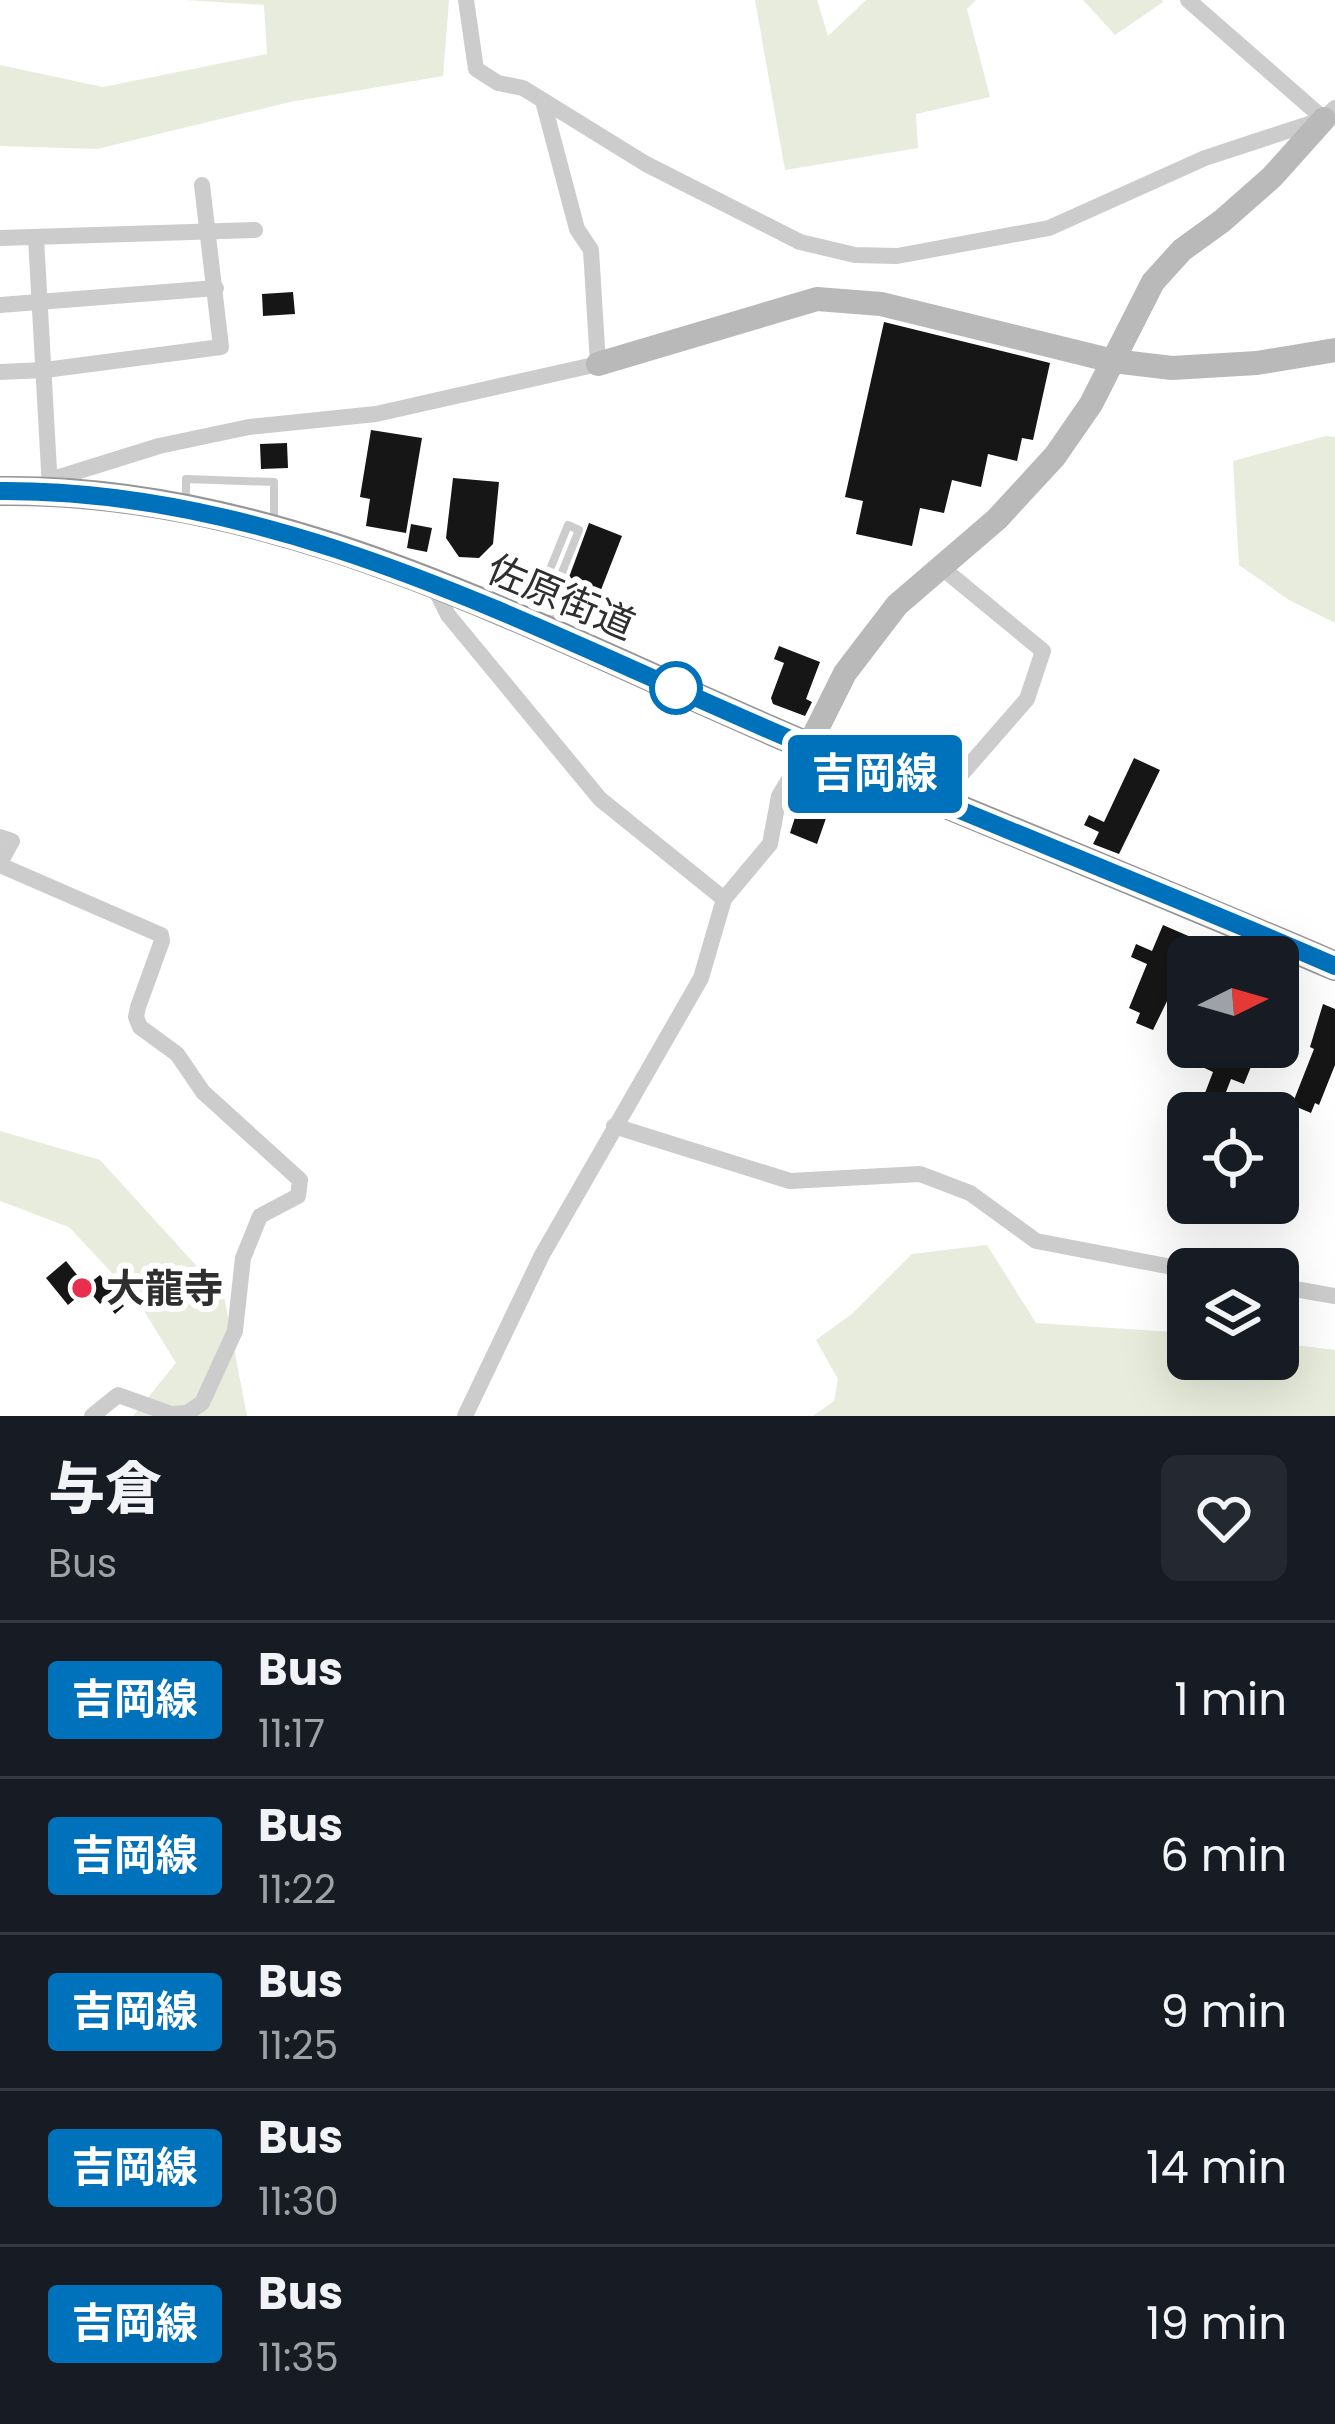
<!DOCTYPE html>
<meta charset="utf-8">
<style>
body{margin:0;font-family:Poppins,"Noto Sans JP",sans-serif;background:#242831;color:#f1f3f6;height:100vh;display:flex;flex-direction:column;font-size:45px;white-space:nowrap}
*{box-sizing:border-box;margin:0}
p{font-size:39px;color:#9ea1a6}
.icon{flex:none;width:66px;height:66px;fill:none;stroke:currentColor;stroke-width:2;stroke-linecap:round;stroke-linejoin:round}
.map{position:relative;height:1416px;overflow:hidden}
.details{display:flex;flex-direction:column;background:#171b24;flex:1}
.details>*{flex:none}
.badge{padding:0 24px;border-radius:9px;font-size:42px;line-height:78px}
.needle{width:78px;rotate:85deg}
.controls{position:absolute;left:1167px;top:936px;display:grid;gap:24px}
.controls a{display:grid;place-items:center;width:132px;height:132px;border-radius:18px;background:#171b24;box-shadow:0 12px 48px #0002;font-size:60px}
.map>.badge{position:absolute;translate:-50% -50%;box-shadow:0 0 0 6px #fff}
.round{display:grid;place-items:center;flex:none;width:126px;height:126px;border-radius:18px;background:#242831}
.headline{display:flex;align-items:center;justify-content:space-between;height:204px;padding:0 48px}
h1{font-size:57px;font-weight:800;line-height:90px}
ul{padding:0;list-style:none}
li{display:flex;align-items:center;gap:36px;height:156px;padding:0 48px;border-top:3px solid #363941}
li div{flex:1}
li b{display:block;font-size:45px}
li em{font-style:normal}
li .badge{min-width:132px;font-weight:700;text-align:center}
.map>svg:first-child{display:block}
.green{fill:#e7ecdc}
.building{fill:#161616}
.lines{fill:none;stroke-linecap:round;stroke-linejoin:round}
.lane{stroke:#ccc;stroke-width:8}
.street{stroke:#ccc;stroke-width:16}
.secondary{stroke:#b9b9b9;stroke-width:24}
.highway{stroke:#969696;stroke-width:30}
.line-casing{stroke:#fff;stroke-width:27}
.line{stroke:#0072bc;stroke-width:18}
.stop-dot{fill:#fff;stroke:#0072bc;stroke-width:6}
.poi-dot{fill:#e92e50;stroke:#fff;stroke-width:4.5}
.labels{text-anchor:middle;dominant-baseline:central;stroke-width:12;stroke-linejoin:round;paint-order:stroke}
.street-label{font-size:39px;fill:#2f2f2f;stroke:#fff}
.poi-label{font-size:39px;font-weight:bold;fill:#2f2f2f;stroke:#fff;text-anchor:start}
</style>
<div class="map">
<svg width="1335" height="1416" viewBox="0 0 1335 1416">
<rect width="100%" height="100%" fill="#fff"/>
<g class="green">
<polygon points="185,0 449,0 443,76 290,102 97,149 0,146 0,65 103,87 267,54 264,5"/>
<polygon points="755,0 817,0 828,36 866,0 976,0 967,9 990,97 916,114 918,148 785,170"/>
<polygon points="1083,0 1162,0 1163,2 1115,35"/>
<polygon points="1326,436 1335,437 1335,623 1289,600 1239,565 1233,461"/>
<polygon points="0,1131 100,1160 224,1296 247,1416 133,1416 176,1363 138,1301 69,1227 0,1201"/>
<polygon points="987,1245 1036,1323 1188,1333 1188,1359 1278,1359 1278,1343 1335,1350 1335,1416 813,1416 834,1401 838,1379 816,1340 852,1314 912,1254"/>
</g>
<g class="building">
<polygon points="293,292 295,314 263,316 262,294"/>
<polygon points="884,322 1050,363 1033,440 1022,438 1017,461 988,454 981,487 952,480 944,513 920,508 912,546 856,534 863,501 845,497"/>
<polygon points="371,430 422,438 406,533 366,526 370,499 360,497"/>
<polygon points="287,443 288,468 261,469 260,444"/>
<polygon points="453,478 499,482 493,544 479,558 459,557 446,538"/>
<polygon points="589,523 622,536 597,600 565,588"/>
<polygon points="411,524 432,528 427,552 407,548"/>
<polygon points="779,646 820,662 806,699 812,702 805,716 773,704 771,698 784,663 774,659"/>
<polygon points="1134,758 1160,770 1119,854 1093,844 1099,832 1084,825 1089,815 1104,822"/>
<polygon points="809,771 835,781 851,799 844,811 831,804 817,844 790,833 797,811 792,804"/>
<polygon points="1163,925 1193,938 1188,951 1188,987 1183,1000 1170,995 1153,1030 1136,1023 1140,1013 1129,1008 1147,964 1131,957 1136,944 1152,951"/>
<polygon points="1323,1004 1335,1009 1335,1065 1319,1105 1315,1103 1311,1113 1292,1105 1314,1049 1310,1047"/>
<polygon points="1205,1047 1259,1047 1244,1084 1231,1079 1223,1100 1205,1093 1213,1072 1198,1065"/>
<polygon points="66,1261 86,1286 100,1275 124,1306 115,1314 104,1300 100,1304 87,1289 68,1305 46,1278"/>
</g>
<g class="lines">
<g class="lane">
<polyline points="186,500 186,479 274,482 274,520"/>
<polyline points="531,616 568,525 579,530 553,595 558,602 549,624"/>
</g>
<g class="street">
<polyline points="466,0 476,69 498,83 523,88 646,164 800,242 855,255 897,256 1049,228 1205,158 1324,119 1335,108"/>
<polyline points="1188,0 1324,119"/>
<polyline points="0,238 255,230"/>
<polyline points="36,238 50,488"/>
<polyline points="0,305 216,288"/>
<polyline points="0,372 45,370 221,347 202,185"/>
<polyline points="50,480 159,446 249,427 376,414 598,364 591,250 577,229 543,101"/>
<polyline points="434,587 448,615 600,799 724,899"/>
<polyline points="939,800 1027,699 1043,651 941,567"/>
<polyline points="0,837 12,841 0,863"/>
<polyline points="0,865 161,935 162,941 138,1007 136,1017 140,1027 177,1054 203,1092 300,1180 298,1196 260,1216 243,1258 235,1331 202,1403 187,1413 171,1414 118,1395 92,1416"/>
<polyline points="614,1126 790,1181 920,1174 970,1193 1036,1241 1188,1270"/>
<polyline points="1278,1286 1335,1296"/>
<polyline points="465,1416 542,1255 701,978 724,899 770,844 779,796 808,747"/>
</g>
<g class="secondary">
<polyline points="598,364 817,299 881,304 1113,361 1172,368 1257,363 1335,350"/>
<polyline points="808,747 845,673 897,605 997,519 1055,456 1091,404 1153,282 1182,250 1222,221 1272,177 1324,119"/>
</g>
<path class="highway" d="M 0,491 C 289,487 548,637 807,746 C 983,820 1160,891 1335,966"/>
</g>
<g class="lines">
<g class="line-casing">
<path id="line" d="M 0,491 C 290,489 547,637 807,746 C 982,821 1160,890 1335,966"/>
</g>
<use href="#line" class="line"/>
</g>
<circle class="stop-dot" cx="676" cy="688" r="24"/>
<circle class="poi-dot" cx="82" cy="1288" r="12"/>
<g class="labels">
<g class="street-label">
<text transform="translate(561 597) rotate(23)">佐原街道</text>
</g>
<g class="poi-label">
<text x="106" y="1288">大龍寺</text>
</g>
</g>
</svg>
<div class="controls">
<a><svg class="needle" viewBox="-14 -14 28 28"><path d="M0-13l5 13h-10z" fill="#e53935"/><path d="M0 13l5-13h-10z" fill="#9ea1a6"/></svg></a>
<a><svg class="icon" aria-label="locate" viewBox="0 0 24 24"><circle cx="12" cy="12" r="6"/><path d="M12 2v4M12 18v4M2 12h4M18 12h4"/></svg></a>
<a><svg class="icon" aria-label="layers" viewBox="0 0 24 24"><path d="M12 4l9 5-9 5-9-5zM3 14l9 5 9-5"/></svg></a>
</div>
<b class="badge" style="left:875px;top:774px;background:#0072bc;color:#fff">吉岡線</b>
</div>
<section class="details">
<div class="headline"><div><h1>与倉</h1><p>Bus</p></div><a class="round"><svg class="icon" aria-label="heart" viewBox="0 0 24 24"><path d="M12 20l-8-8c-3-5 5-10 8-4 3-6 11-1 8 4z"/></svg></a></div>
<ul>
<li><span class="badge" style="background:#0072bc;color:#fff">吉岡線</span><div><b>Bus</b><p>11:17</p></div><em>1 min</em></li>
<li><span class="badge" style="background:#0072bc;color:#fff">吉岡線</span><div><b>Bus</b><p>11:22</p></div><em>6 min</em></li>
<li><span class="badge" style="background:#0072bc;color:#fff">吉岡線</span><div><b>Bus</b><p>11:25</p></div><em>9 min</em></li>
<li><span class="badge" style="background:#0072bc;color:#fff">吉岡線</span><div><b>Bus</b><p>11:30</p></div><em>14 min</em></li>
<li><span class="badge" style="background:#0072bc;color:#fff">吉岡線</span><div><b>Bus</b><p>11:35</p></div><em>19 min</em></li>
</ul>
</section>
